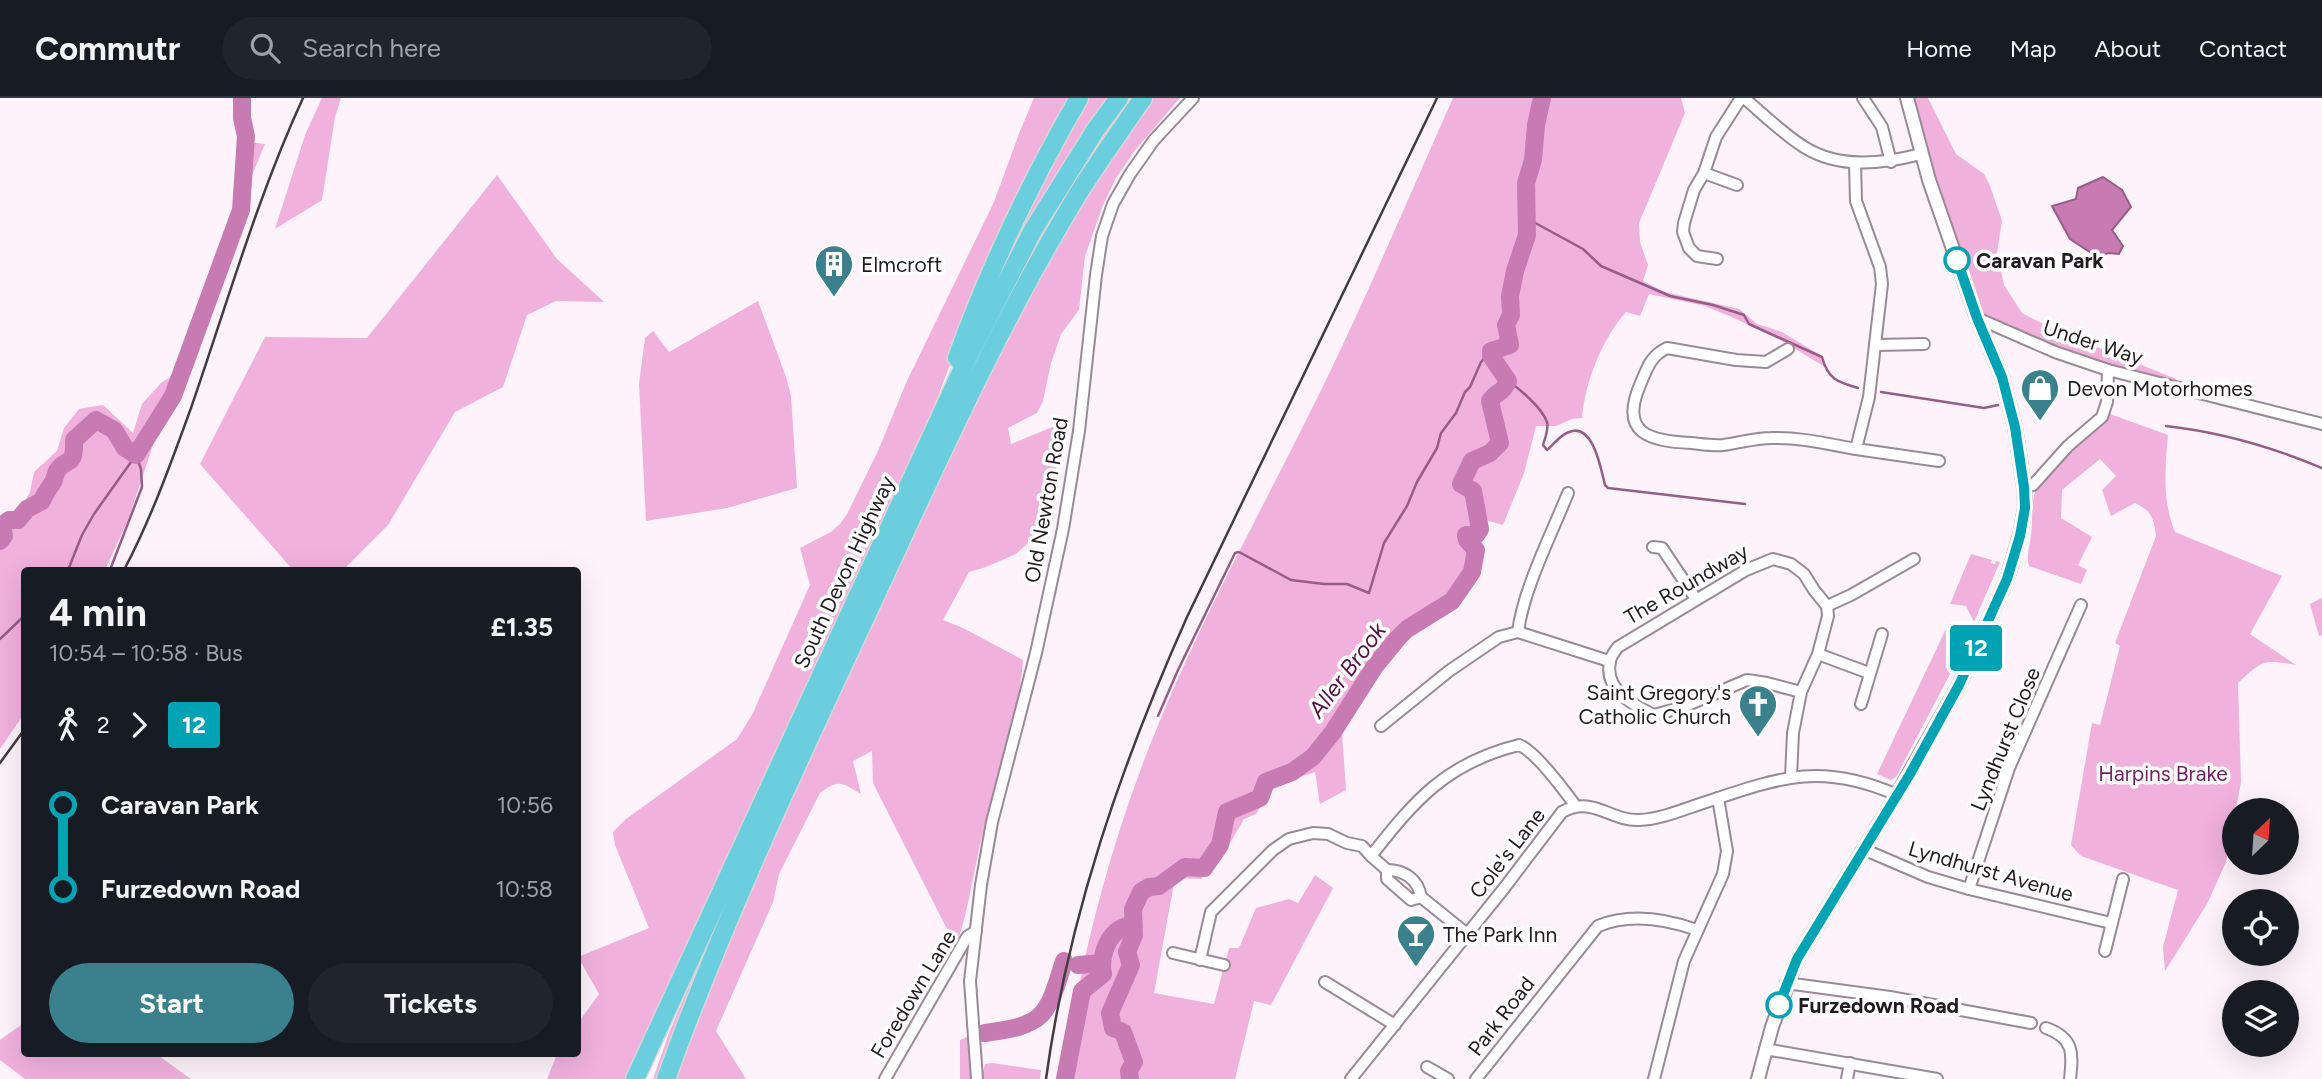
<!DOCTYPE html>
<meta charset="utf-8">
<style>
body{margin:0;font-family:Figtree,sans-serif;background:#20242c;color:#f1f3f6;height:100vh;display:flex;flex-direction:column;font-size:26px;white-space:nowrap}
*{box-sizing:border-box;margin:0}
p{font-size:23px;color:#9ea1a6}
.icon{flex:none;width:38px;height:38px;fill:none;stroke:currentColor;stroke-width:2;stroke-linecap:round;stroke-linejoin:round}
.map{position:relative;flex:1;overflow:hidden}
.side{position:absolute;left:21px;top:469px;width:560px;height:490px;display:flex;flex-direction:column;background:#171b24;border-radius:7px;box-shadow:0 7px 28px #0002}
.side>*{flex:none}
.badge{padding:0 14px;border-radius:5px;font-size:24px;line-height:46px}
.needle{width:46px;rotate:25deg}
.tools{position:absolute;left:2222px;top:700px;display:grid;gap:14px}
.tools a{display:grid;place-items:center;width:77px;height:77px;border-radius:50%;background:#171b24;box-shadow:0 7px 28px #0002;font-size:35px}
.map>.badge{position:absolute;translate:-50% -50%;box-shadow:0 0 0 4px #fff}
.legs{display:flex;align-items:center;gap:10px;height:77px;padding:0 28px;font-size:23px}
.legs p{margin-inline-start:auto}
.head{display:flex;align-items:center;justify-content:space-between;height:119px;padding:0 28px}
h1{font-size:38px;font-weight:700;line-height:52px}
.cta{display:flex;gap:14px;margin-top:auto;padding:14px 28px}
.cta a{flex:1;height:80px;border-radius:42px;background:#3b818d;color:#fff;font-size:28px;font-weight:700;line-height:80px;text-align:center}
.cta a+a{background:#20242c;color:#f1f3f6}
ul{padding:0 28px;list-style:none}
li{display:flex;align-items:center;gap:24px;height:84px;font-size:26px}
li i{display:grid;place-items:center;width:10px;height:100%;margin:0 9px;background:currentColor}
li i::after{content:'';width:18px;height:18px;margin:-9px;border:5px solid;border-radius:50%;background:#171b24}
li p{margin-inline-start:auto}
li:first-child i{background:linear-gradient(#0000 50%,currentColor 0)}
li:last-child i{background:linear-gradient(currentColor 50%,#0000 0)}
header{display:flex;align-items:center;gap:42px;box-sizing:border-box;height:98px;padding:0 35px;background:#171b24;border-bottom:2px solid #363941}
header strong{font-size:33px}
nav{display:flex;gap:38px;margin-inline-start:auto;font-size:24px}
.search{width:490px;height:63px;background:#20242c;display:flex;align-items:center;gap:18px;box-sizing:border-box;padding:0 24px;border-radius:38px;color:#9ea1a6;font-size:26px}
.map>svg:first-child{display:block}
.green{fill:#f0b1dd}
.water{fill:#c87bb3;stroke:#965e87;stroke-width:2}
.lines{fill:none;stroke-linecap:round;stroke-linejoin:round}
.stream{stroke:#965e87;stroke-width:2.5}
.river{stroke:#c87bb3;stroke-width:18}
.minor-casing{stroke:#9a8a95;stroke-width:14}
.tertiary-casing{stroke:#9a8a95;stroke-width:16}
.trunk-casing{stroke:#d7d6d7;stroke-width:21}
.minor{stroke:#fff;stroke-width:10}
.tertiary{stroke:#fff;stroke-width:12}
.trunk{stroke:#6acedf;stroke-width:18}
.rail{stroke:#433c40;stroke-width:2.5}
.line-1-casing{stroke:#fff;stroke-width:16}
.line-1{stroke:#00a3b4;stroke-width:10}
.stop-1-dot{fill:#fff;stroke:#00a3b4;stroke-width:3.5}
.labels{text-anchor:middle;dominant-baseline:central;stroke-width:7;stroke-linejoin:round;paint-order:stroke}
.stop-label{font-size:21px;font-weight:bold;fill:#211b1f;stroke:#fff;text-anchor:start}
.poi-label{font-size:21px;fill:#211b1f;stroke:#fff;text-anchor:start}
.street-label{font-size:21px;fill:#211b1f;stroke:#fff}
.park-label{font-size:21px;fill:#781c65;stroke:#fff}
.water-label{font-size:23px;font-style:italic;fill:#550f47;stroke:#fff}
</style>
<header>
<strong>Commutr</strong>
<div class="search"><svg class="icon" aria-label="search" viewBox="0 0 24 24"><circle cx="10" cy="10" r="6"/><path d="M15 15l6 6"/></svg>Search here</div>
<nav><a>Home</a><a>Map</a><a>About</a><a>Contact</a></nav>
</header>
<div class="map">
<svg width="2322" height="981" viewBox="0 0 2322 981">
<rect width="100%" height="100%" fill="#fef3fa"/>
<g class="green">
<polygon points="322,0 341,0 335,19 322,102 275,131 305,37"/>
<polygon points="1034,0 1073,0 978,192 920,346 641,981 547,981 557,956 578,956 578,925 599,896 578,859 649,830 615,747 613,734 626,721 737,641 752,617 810,487 800,450 831,434 840,426 847,416 878,353 906,285 994,104 1020,33"/>
<path d="M 1086,0 L 1108,0 C 1056,70 1015,147 978,225 L 993,177 Z"/>
<polygon points="1121,0 1137,0 1016,193 660,981 653,981 669,935 701,860 948,318 1044,124"/>
<path d="M 1149,0 L 1180,0 L 1136,51 L 1116,80 L 1103,107 L 1085,158 L 1079,212 L 1061,236 L 1051,265 L 1043,303 L 1037,315 L 1008,330 L 1011,346 L 1062,325 L 1052,399 L 1053,423 L 1016,456 L 986,469 L 969,474 L 943,522 L 963,530 L 1023,562 C 1019,621 997,678 983,735 C 974,769 970,805 959,839 L 952,841 L 873,685 L 872,653 L 853,663 L 861,696 C 842,684 838,681 820,695 L 779,776 L 773,804 L 716,933 L 746,981 L 672,981 L 702,900 L 845,578 L 1009,234 L 1071,120 Z"/>
<path d="M 1453,0 L 1681,0 L 1685,15 L 1639,125 L 1640,144 L 1648,167 L 1643,183 L 1665,194 L 1739,211 L 1757,226 L 1782,234 L 1823,259 L 1825,269 L 1784,244 L 1734,220 L 1705,208 L 1649,196 L 1640,218 L 1626,214 C 1602,241 1585,284 1582,320 L 1572,321 L 1556,328 L 1536,328 L 1524,375 L 1503,427 L 1485,422 L 1473,448 L 1469,485 L 1443,507 L 1406,529 L 1382,555 L 1341,621 L 1346,692 L 1320,706 L 1315,674 L 1273,688 L 1256,716 L 1244,721 L 1223,757 L 1201,781 L 1175,780 L 1154,895 L 1214,906 L 1229,850 L 1239,850 L 1256,810 L 1289,801 L 1298,805 L 1315,777 L 1333,790 L 1271,907 L 1254,903 L 1235,981 L 1063,981 C 1079,867 1108,754 1150,647 C 1200,521 1267,403 1326,282 C 1371,189 1411,94 1453,0 Z"/>
<polygon points="1909,0 1928,0 1956,56 1984,76 1990,88 2002,123 1997,154 2004,187 2022,215 2055,232 2176,281 2165,286 2126,276 1977,220"/>
<polygon points="240,43 265,46 233,123"/>
<polygon points="497,77 557,161 604,204 556,203 527,217 503,289 455,314 388,427 343,472 293,472 200,366 265,239 367,240"/>
<polygon points="758,203 786,279 791,298 797,390 727,410 646,423 639,286 645,240 653,233 669,254"/>
<polygon points="177,275 128,422 105,472 24,472 24,616 0,651 0,419 9,418 23,407 30,394 34,374 57,353 64,330 79,311 103,307 133,335 142,306 161,285"/>
<path d="M 2110,316 L 2168,337 C 2165,370 2162,402 2175,434 L 2282,478 L 2250,536 L 2296,567 C 2263,561 2262,563 2238,585 L 2241,684 L 2226,764 L 2207,806 L 2165,873 L 2163,849 L 2178,792 L 2081,758 L 2071,747 L 2092,625 L 2100,627 L 2120,548 L 2115,545 L 2156,438 C 2154,421 2152,413 2135,405 L 2111,418 L 2102,392 L 2116,378 L 2100,361 L 2062,392 L 2061,420 L 2092,439 L 2078,467 L 2087,472 L 2081,486 L 2029,468 C 2026,456 2030,449 2031,437 C 2033,423 2031,407 2035,394 C 2043,371 2091,333 2110,316 Z"/>
<polygon points="1971,456 1992,462 1991,465 1995,466 1996,463 2000,464 1974,524 1966,508 1950,506"/>
<polygon points="2322,500 2322,537 2319,538 2310,506"/>
<polygon points="1946,531 1968,538 1961,555 1896,679 1891,682 1877,676"/>
<polygon points="24,925 24,956 156,956 191,981 25,981 0,962 0,942"/>
<polygon points="969,938 971,981 960,981 960,942"/>
<polygon points="992,965 1041,972 1040,981 981,981 985,966"/>
</g>
<polygon class="water" points="2103,79 2122,92 2131,109 2112,132 2123,148 2119,156 2108,155 2099,160 2070,141 2052,108 2076,101 2078,90"/>
<g class="lines">
<g class="stream">
<path d="M 1528,121 L 1583,151 L 1601,168 L 1670,198 L 1713,207 L 1744,217 L 1749,226 L 1822,259 C 1828,281 1837,284 1858,290"/>
<path d="M 1508,283 C 1520,291 1542,310 1547,324 C 1549,330 1545,341 1543,347 L 1547,352 C 1554,346 1560,337 1569,334 C 1593,324 1601,371 1605,387 L 1608,390 L 1745,406"/>
<polyline points="1881,294 1984,310 1998,307"/>
<path d="M 2166,328 C 2220,334 2272,349 2322,370"/>
<polyline points="68,472 82,437 94,416 136,357"/>
<polyline points="110,472 142,389 141,371 136,357"/>
<polyline points="0,541 24,518"/>
<polyline points="1158,618 1178,572 1235,455 1239,454 1291,482 1324,486 1347,486 1369,495 1384,445 1407,408 1417,384 1437,350 1441,335 1456,315 1465,294 1470,289 1481,264 1491,253"/>
</g>
<g class="river">
<path d="M 0,443 L 4,438 L 2,428 L 9,422 L 18,422 L 27,411 L 42,403 C 45,394 49,391 53,384 C 55,381 55,376 57,373 C 67,358 75,371 74,342 L 96,322 L 114,332 L 125,350 L 136,357 L 173,298 L 241,112 L 246,38 L 242,20 L 242,0"/>
<polyline points="1078,867 1101,865"/>
<path d="M 985,935 C 1046,927 1047,918 1064,863"/>
<path d="M 1065,981 L 1082,893 L 1103,876 C 1100,862 1105,843 1117,833 C 1121,829 1128,828 1133,826"/>
<path d="M 1130,981 L 1129,973 L 1134,964 L 1123,934 L 1113,930 L 1110,915 L 1131,867 L 1127,854 L 1134,837 L 1133,811 L 1141,794 L 1149,789 L 1159,788 L 1185,769 L 1204,770 L 1220,747 L 1227,714 L 1260,700 L 1266,684 L 1292,674 L 1313,659 L 1333,634 L 1375,568 L 1398,540 L 1407,531 L 1452,503 L 1472,474 L 1476,452 L 1467,442 L 1466,437 L 1476,437 L 1480,431 L 1473,393 L 1461,386 L 1472,363 L 1490,355 L 1500,345 L 1490,303 C 1496,293 1502,297 1508,283 L 1491,258 L 1491,253 L 1510,247 L 1506,227 L 1511,217 L 1510,198 L 1515,173 L 1527,137 L 1526,85 L 1533,62 L 1536,27 L 1542,0"/>
</g>
<g class="minor-casing">
<g id="minor">
<path d="M 1744,0 C 1763,16 1782,35 1804,49 C 1839,71 1882,66 1921,56"/>
<polyline points="1863,0 1882,29 1891,64"/>
<polyline points="1855,65 1856,103 1880,169 1882,186 1869,299 1856,351 1939,363"/>
<polyline points="1704,75 1737,87"/>
<polyline points="1717,161 1697,158 1689,150 1683,134 1684,125 1694,92 1704,75 1716,39 1741,0"/>
<polyline points="1977,220 2055,254 2108,272 2322,326"/>
<polyline points="1876,247 1924,246"/>
<path d="M 1788,251 L 1766,264 L 1736,262 L 1667,250 C 1650,258 1647,271 1640,287 C 1619,336 1650,343 1691,345 C 1701,346 1713,348 1723,347 C 1739,345 1755,340 1771,340 C 1799,339 1828,346 1856,351"/>
<polyline points="2024,389 2033,387 2068,348 2102,319 2107,304 2108,272"/>
<polyline points="1653,449 1662,450 1696,501"/>
<polyline points="1827,508 1851,497 1914,461"/>
<path d="M 1518,534 C 1523,492 1552,435 1568,395"/>
<polyline points="1818,556 1869,575"/>
<polyline points="1861,606 1882,536"/>
<polyline points="1381,628 1449,573 1499,539 1518,534 1609,563"/>
<path d="M 1791,679 L 1793,635 L 1801,594 L 1767,585 L 1747,582 L 1683,609 L 1654,617 C 1633,607 1604,592 1610,564 C 1610,559 1615,553 1618,549 L 1746,472 L 1773,461 L 1791,466 L 1804,476 L 1814,492 L 1827,508 L 1828,518 L 1818,556 L 1801,594"/>
<polyline points="1863,751 1928,779 1969,791 2111,825"/>
<path d="M 1387,772 C 1404,772 1418,781 1421,799"/>
<polyline points="1969,791 2009,670 2081,507"/>
<path d="M 1467,836 L 1421,799 L 1411,802 L 1387,781 L 1387,772 L 1371,758 C 1415,702 1446,665 1519,647 C 1535,653 1564,692 1575,707"/>
<polyline points="2105,853 2123,781"/>
<polyline points="1173,855 1224,867"/>
<polyline points="1200,862 1211,814 1273,752 1289,741 1313,735 1328,736 1347,745 1362,748 1371,758"/>
<polyline points="1325,884 1395,927"/>
<polyline points="1786,885 1890,899 2031,925"/>
<path d="M 2046,930 C 2074,940 2073,955 2070,981"/>
<polyline points="1765,951 1937,981"/>
<polyline points="1427,969 1448,981"/>
<polyline points="885,981 967,839 976,833"/>
<polyline points="977,981 970,883 981,787 992,724 1036,555 1063,431 1079,333 1096,177 1102,138 1113,106 1130,76 1154,42 1193,0"/>
<path d="M 1351,981 L 1505,789 L 1562,714 C 1593,697 1609,723 1639,722 C 1662,721 1684,711 1706,704 C 1781,679 1821,664 1897,697"/>
<path d="M 1476,981 L 1598,828 C 1630,815 1666,821 1697,832"/>
<polyline points="1654,981 1684,863 1723,776 1727,753 1718,700"/>
<polyline points="1847,981 1850,965"/>
</g>
</g>
<g class="tertiary-casing">
<polyline id="tertiary" points="1758,981 1772,929 1797,861 1897,697 1959,587 2007,481 2020,437 2025,410 2024,389 2015,329 2002,279 1977,220 1929,82 1907,0"/>
</g>
<g class="trunk-casing">
<g id="trunk">
<path d="M 957,260 C 990,169 1031,83 1079,0"/>
<polyline points="635,981 968,259 1033,132 1096,31 1119,0"/>
<path d="M 666,981 C 723,823 795,670 866,518 C 933,374 998,226 1081,91 C 1101,60 1122,30 1143,0"/>
</g>
</g>
<use href="#minor" class="minor"/>
<use href="#tertiary" class="tertiary"/>
<use href="#trunk" class="trunk"/>
<g class="rail">
<path d="M 124,472 C 151,421 171,365 191,310 C 227,206 257,100 303,0"/>
<polyline points="0,665 24,632"/>
<path d="M 1046,981 C 1068,820 1121,667 1187,519 L 1437,0"/>
</g>
</g>
<g class="lines">
<g class="line-1-casing">
<polyline id="line-1" points="1779,907 1797,861 1910,676 1959,587 2007,481 2020,438 2025,410 2024,389 2015,329 2002,279 1977,220 1957,162"/>
</g>
<use href="#line-1" class="line-1"/>
</g>
<defs>
<g id="building-pin" transform="scale(2.0125)"><path d="M0 17L-7.5 6A9.5 9.5 0 1 1 7.5 6Z" fill="#3b818d" stroke="#fff"/><path d="M-4-6H4V6H1V3H-1V6H-4ZM-2.5-4.3h1.7v1.8h-1.7ZM.8-4.3h1.7v1.8H.8ZM-2.5-1h1.7V.8h-1.7ZM.8-1h1.7V.8H.8Z" fill="#fff"/></g>
<g id="shop-pin" transform="scale(2.0125)"><path d="M0 17L-7.5 6A9.5 9.5 0 1 1 7.5 6Z" fill="#3b818d" stroke="#fff"/><path d="M-5-2.5h2.3a2.7 3.5 0 0 1 5.4 0H5L5.5 6h-11ZM-1.5-2.5h3a1.5 2.3 0 0 0-3 0Z" fill="#fff"/></g>
<g id="church-pin" transform="scale(2.0125)"><path d="M0 17L-7.5 6A9.5 9.5 0 1 1 7.5 6Z" fill="#3b818d" stroke="#fff"/><path d="M-1.2-6h2.4v3.5h3.3v2.4h-3.3V6h-2.4V-.1h-3.3v-2.4h3.3Z" fill="#fff"/></g>
<g id="bar-pin" transform="scale(2.0125)"><path d="M0 17L-7.5 6A9.5 9.5 0 1 1 7.5 6Z" fill="#3b818d" stroke="#fff"/><path d="M-6-5H6L.8 .8V4.5H3.5V6h-7V4.5H-.8V.8Z" fill="#fff"/></g>
</defs>
<g fill-rule="evenodd">
<use href="#building-pin" x="834" y="166"/>
<use href="#shop-pin" x="2040" y="290"/>
<use href="#church-pin" x="1758" y="606"/>
<use href="#bar-pin" x="1416" y="836"/>
</g>
<g class="stop-1-dot">
<circle cx="1957" cy="162" r="12"/>
<circle cx="1779" cy="907" r="12"/>
</g>
<g class="labels">
<g class="stop-label">
<text x="1976" y="162">Caravan Park</text>
<text x="1798" y="907">Furzedown Road</text>
</g>
<g class="poi-label">
<text x="861" y="166">Elmcroft</text>
<text x="2067" y="290">Devon Motorhomes</text>
<text x="1731" y="594" text-anchor="end">Saint Gregory's<tspan x="1731" dy="24">Catholic Church</tspan></text>
<text x="1443" y="836">The Park Inn</text>
</g>
<g class="street-label">
<text transform="translate(2093 244) rotate(18)">Under Way</text>
<text transform="translate(1046 402) rotate(-80)">Old Newton Road</text>
<text transform="translate(844 474) rotate(-65)">South Devon Highway</text>
<text transform="translate(1686 486) rotate(-30)">The Roundway</text>
<text transform="translate(2005 641) rotate(-68)">Lyndhurst Close</text>
<text transform="translate(1507 755) rotate(-52)">Cole's Lane</text>
<text transform="translate(1991 773) rotate(16)">Lyndhurst Avenue</text>
<text transform="translate(913 896) rotate(-59)">Foredown Lane</text>
<text transform="translate(1501 918) rotate(-52)">Park Road</text>
</g>
<g class="park-label">
<text x="2163" y="675">Harpins Brake</text>
</g>
<g class="water-label">
<text transform="translate(1347 572) rotate(-53)">Aller Brook</text>
</g>
</g>
</svg>
<div class="tools">
<a><svg class="needle" viewBox="-14 -14 28 28"><path d="M0-13l5 13h-10z" fill="#e53935"/><path d="M0 13l5-13h-10z" fill="#9ea1a6"/></svg></a>
<a><svg class="icon" aria-label="locate" viewBox="0 0 24 24"><circle cx="12" cy="12" r="6"/><path d="M12 2v4M12 18v4M2 12h4M18 12h4"/></svg></a>
<a><svg class="icon" aria-label="layers" viewBox="0 0 24 24"><path d="M12 4l9 5-9 5-9-5zM3 14l9 5 9-5"/></svg></a>
</div>
<b class="badge" style="left:1976px;top:550px;background:#00a3b4;color:#fff">12</b>
<section class="side">
<div class="head"><div><h1>4 min</h1><p>10:54 – 10:58 · Bus</p></div><b>£1.35</b></div>
<div class="legs"><svg class="icon" aria-label="walk" viewBox="0 0 24 24"><circle cx="13" cy="4" r="2"/><path d="M13 8l-2 6 4 7M11 14l-3 7M7 12l3-4h3l4 4"/></svg>2<svg class="icon" aria-label="forward" viewBox="0 0 24 24"><path d="M9 5l7 7-7 7"/></svg><b class="badge" style="background:#00a3b4;color:#fff">12</b></div>
<ul>
<li><i style="color:#00a3b4"></i><b>Caravan Park</b><p>10:56</p></li>
<li><i style="color:#00a3b4"></i><b>Furzedown Road</b><p>10:58</p></li>
</ul>
<div class="cta"><a>Start</a><a>Tickets</a></div>
</section>
</div>
